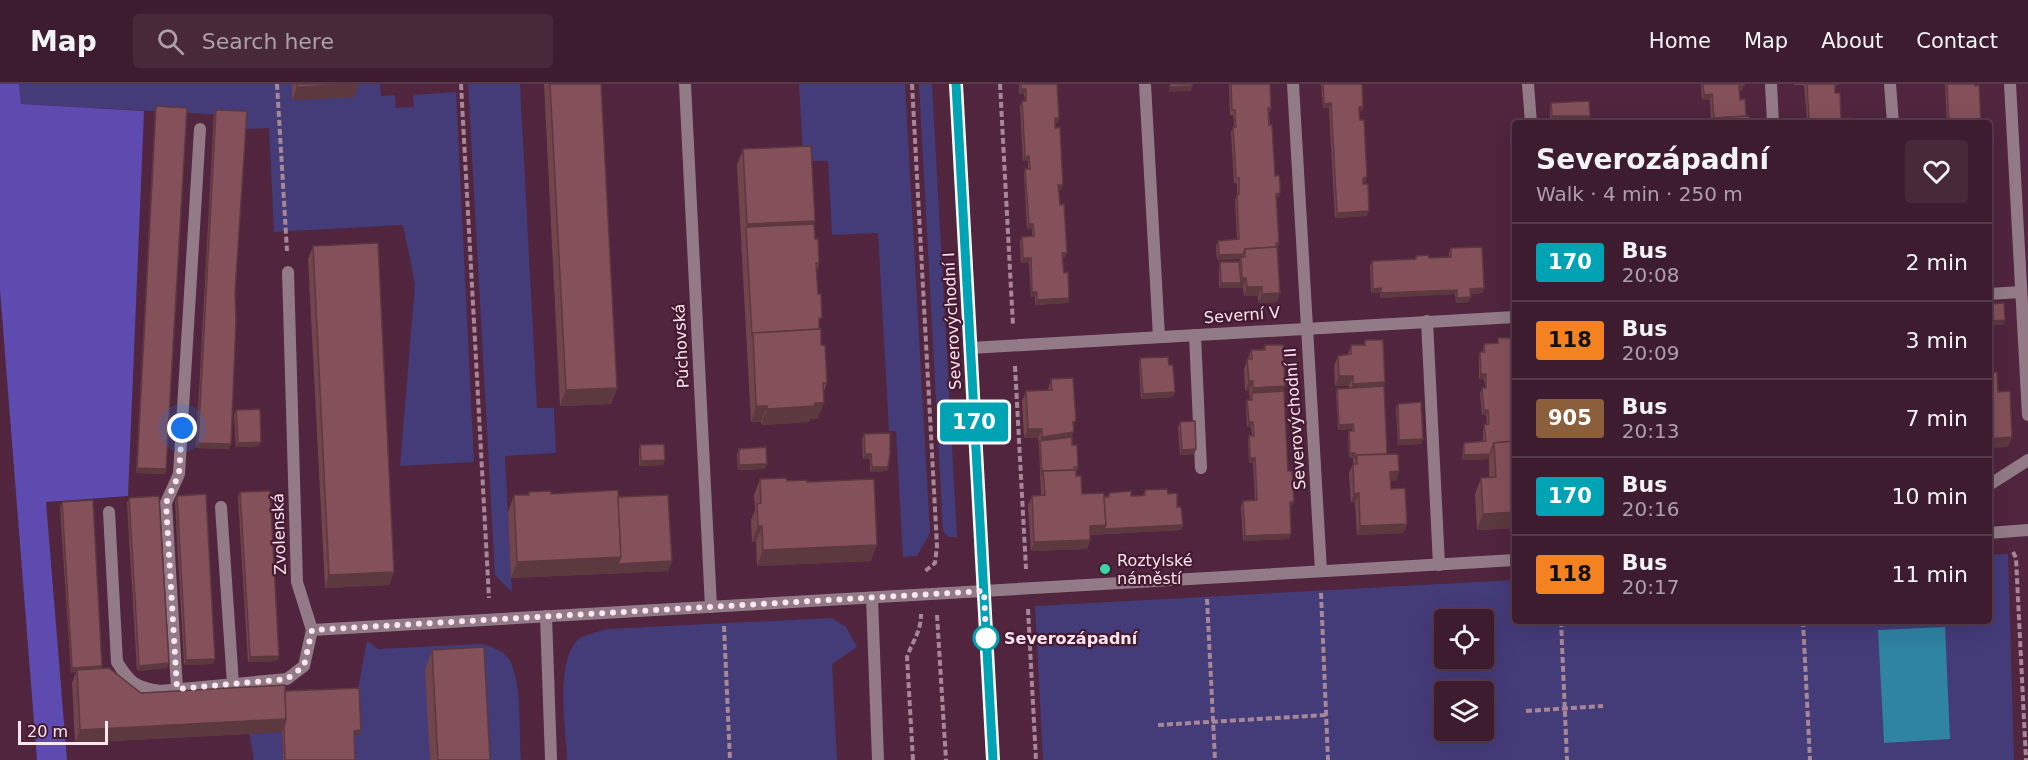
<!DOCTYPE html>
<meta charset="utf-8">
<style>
body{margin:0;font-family:"DejaVu Sans",sans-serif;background:#47293a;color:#f1f3f6;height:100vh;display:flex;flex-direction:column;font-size:22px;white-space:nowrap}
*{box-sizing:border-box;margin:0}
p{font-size:20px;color:#aca1aa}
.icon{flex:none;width:33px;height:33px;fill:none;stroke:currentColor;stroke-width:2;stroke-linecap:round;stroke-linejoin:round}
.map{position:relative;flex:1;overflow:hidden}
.side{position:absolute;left:1512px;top:36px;width:480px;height:504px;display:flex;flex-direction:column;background:#3c1c2e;border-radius:6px;box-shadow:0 6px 24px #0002,0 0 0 2px #553a4a}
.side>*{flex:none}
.badge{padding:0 12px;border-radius:4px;font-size:21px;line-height:39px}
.buttons{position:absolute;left:1434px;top:525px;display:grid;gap:12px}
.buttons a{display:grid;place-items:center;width:60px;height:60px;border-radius:6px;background:#3c1c2e;box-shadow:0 6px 24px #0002,0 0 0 2px #553a4a;font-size:30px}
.scale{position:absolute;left:18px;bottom:15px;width:90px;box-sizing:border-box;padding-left:6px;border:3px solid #fde6f0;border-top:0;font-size:16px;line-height:21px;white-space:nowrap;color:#fde6f0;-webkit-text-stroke:4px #451b32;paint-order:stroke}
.you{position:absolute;width:30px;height:30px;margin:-15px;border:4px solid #fff;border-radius:50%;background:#1a73e8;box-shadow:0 0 0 9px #1a73e833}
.map>.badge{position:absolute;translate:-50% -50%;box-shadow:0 0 0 3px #fff}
.round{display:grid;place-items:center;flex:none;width:63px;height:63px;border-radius:6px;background:#47293a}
.summary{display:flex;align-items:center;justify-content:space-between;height:102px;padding:0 24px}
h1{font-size:28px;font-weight:600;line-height:45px}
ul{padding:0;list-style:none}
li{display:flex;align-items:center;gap:18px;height:78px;padding:0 24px;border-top:2px solid #553a4a}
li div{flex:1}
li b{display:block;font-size:22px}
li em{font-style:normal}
li .badge{min-width:66px;font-weight:700;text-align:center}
header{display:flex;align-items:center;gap:36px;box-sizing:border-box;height:84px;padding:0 30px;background:#3c1c2e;border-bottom:2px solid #553a4a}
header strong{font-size:28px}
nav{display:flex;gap:33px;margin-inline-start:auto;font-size:21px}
.search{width:420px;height:54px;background:#47293a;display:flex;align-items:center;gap:15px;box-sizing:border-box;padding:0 21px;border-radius:6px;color:#aca1aa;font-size:22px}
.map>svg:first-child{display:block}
.green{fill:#443b79;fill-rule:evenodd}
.forest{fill:#5d4bb0}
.water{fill:#2f83a3}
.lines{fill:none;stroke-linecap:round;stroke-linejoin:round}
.path{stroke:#a78697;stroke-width:4;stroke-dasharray:6 3;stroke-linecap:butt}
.lane{stroke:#927b86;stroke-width:12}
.street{stroke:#927b86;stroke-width:12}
.secondary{stroke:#c6a2b4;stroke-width:12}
.wall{fill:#72454d}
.shaded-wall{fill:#5c383f}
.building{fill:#84505a;stroke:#5c383f;stroke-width:1.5}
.line-casing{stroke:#fff;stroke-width:14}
.line{stroke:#00a3b4;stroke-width:9}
.walk{stroke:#fde6f0;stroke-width:6;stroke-dasharray:0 10.8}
.poi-dot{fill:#39d4a5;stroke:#451b32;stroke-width:2}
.stop-dot{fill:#fff;stroke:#00a3b4;stroke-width:3}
.labels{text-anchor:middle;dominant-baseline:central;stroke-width:4.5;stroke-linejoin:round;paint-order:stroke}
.street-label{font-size:16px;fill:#fde6f0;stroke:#451b32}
.poi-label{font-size:16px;fill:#fde6f0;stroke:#451b32;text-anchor:start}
.stop-label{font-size:16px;font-weight:bold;fill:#fde6f0;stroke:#451b32;text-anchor:start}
</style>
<header>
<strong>Map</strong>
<div class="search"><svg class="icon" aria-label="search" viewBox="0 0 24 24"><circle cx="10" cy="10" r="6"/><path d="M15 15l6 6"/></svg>Search here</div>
<nav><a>Home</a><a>Map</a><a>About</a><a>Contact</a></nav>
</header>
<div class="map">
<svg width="2028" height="676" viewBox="0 0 2028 676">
<rect width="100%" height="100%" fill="#50253d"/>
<g class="green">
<polygon points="19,0 292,0 293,16 354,13 353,0 380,0 381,12 395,11 396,24 414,23 413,11 456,8 474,378 400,382 415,200 403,141 274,148 269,44 245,45 245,32 21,20"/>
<polygon points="468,0 520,0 537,324 554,324 556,369 505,372 512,508 495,491"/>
<polygon points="799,0 905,0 930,449 917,472 903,473 896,347 889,347 878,149 832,151 828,77 811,77 803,72"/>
<polygon points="919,0 932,0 957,453 949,453 943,447"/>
<path d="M 2008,470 L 2014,676 L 1043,676 L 1035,522 L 1515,496 L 1515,537 L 1989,537 L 1989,471 ZM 1444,536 L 1484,536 L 1484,574 L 1444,574 ZM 1444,608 L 1484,608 L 1484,646 L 1444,646 Z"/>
<path d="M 832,534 L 846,543 L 857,563 L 832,580 L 837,676 L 567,676 C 566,646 554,574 580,554 C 587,550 599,548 607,545 Z"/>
<path d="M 367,557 L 378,565 L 479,560 C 491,562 504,566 510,577 C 522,599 519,650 521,676 L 353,676 C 352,635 359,597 367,557 Z"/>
<polygon points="282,648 283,676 254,676 249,650"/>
</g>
<polygon class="forest" points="0,0 19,0 21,20 144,27 128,412 46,418 67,676 37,676 0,206"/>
<polygon class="water" points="1945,543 1950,655 1884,659 1878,546"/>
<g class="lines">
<g class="path">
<polyline points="277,0 287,167"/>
<polyline points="461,0 489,514"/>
<polyline points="912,0 937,462 935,479 924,488"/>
<polyline points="1000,0 1013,242"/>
<polyline points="1015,282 1026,485"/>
<polyline points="2013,468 2016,474 2026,676"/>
<polyline points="1321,509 1328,676"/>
<polyline points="1207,515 1215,676"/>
<polyline points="1028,525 1036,676"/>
<polyline points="937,531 946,676"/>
<polyline points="1561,537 1567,676"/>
<polyline points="1803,537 1810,676"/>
<polyline points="724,542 730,676"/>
<polyline points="1526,627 1603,622"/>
<polyline points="1158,641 1326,631"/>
<path d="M 913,676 L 907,573 C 913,556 921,548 921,530"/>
</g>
<g class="lane">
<polyline points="1145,0 1159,253"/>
<polyline points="1890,0 1893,39"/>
<polyline points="1427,237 1439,481"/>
<polyline points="1195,251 1201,384"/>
<polyline points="221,423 233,600"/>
<path d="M 109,428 L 117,578 C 130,599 135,603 160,607 L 287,595 L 304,582 L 312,546"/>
<polyline points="872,514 878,676"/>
<polyline points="177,605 166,419 179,390 200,45"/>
</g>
<g class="street">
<polyline points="685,0 711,523"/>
<polyline points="1293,0 1321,487"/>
<polyline points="1528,0 1531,39"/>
<polyline points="1771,0 1773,39"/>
<polyline points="2010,0 2028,331"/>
<polyline points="288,188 297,498 312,546 1515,476"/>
<polyline points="1989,210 2021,208"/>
<polyline points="970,264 1515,233"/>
<polyline points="1989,401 2028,376"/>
<polyline points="1989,449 2028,446"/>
<polyline points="546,532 551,676"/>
</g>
<polyline class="secondary" points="956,0 993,676"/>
</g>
<g class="wall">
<polygon points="292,0 359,0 354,13 292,16"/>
<polygon points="544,0 601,0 617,304 611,320 560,322"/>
<polygon points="1019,0 1057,0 1059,34 1058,39 1055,39 1061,106 1059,106 1065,174 1063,174 1064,189 1069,214 1068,219 1035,221 1035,213 1031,213 1029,179 1021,179 1020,157 1022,153 1032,152 1032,145 1027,145 1024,90 1025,85 1028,85 1028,77 1023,77 1020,22 1022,17 1025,17 1024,10 1019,10"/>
<polygon points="1229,0 1270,0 1271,24 1269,29 1275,92 1279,114 1276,114 1279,159 1277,163 1277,218 1258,219 1258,212 1244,212 1243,204 1219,204 1219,183 1220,178 1239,178 1240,175 1217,176 1216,162 1218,157 1237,155 1235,116 1237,111 1237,99 1234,99 1231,48 1234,43 1234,39 1233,31 1230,31"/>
<polygon points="1321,0 1362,0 1363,22 1362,27 1359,27 1359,29 1367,93 1365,98 1363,98 1367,132 1335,134 1329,24 1323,24"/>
<polygon points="1701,0 1744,0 1742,6 1740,7 1740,16 1746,32 1749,39 1686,39 1688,36 1711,34 1710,15 1702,16"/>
<polygon points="1794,0 1838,0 1838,1 1835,1 1835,9 1841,35 1852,39 1799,39 1799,38 1807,36 1804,1 1794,1"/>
<polygon points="1945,0 1975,0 1981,39 1947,39"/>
<polygon points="1551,19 1588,37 1550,37 1550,24"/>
<polygon points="156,22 166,385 165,390 136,389 155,27"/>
<polygon points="216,26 235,209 229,365 196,364 214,30"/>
<polygon points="743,65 814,140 815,155 819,179 817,187 819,243 827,299 824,307 818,335 810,335 809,338 761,341 761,338 751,338 737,81"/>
<polygon points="313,162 394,488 389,501 325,504 308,175"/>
<polygon points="1451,164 1484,204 1482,209 1470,210 1469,218 1456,219 1455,210 1380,214 1380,209 1371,209 1370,182 1372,177 1415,175 1416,172 1429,174 1449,173 1449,169"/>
<polygon points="1498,254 1515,254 1515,444 1477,446 1475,410 1481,394 1489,393 1489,375 1462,376 1463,364 1464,359 1483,358 1483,346 1484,341 1487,341 1486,331 1482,331 1480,309 1482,304 1485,304 1485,302 1484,295 1479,295 1479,273 1480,268 1483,268 1483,265 1484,260 1497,259"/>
<polygon points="1365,256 1384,302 1387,370 1399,387 1396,397 1390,397 1391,405 1407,440 1403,449 1357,451 1355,419 1351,419 1349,389 1353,380 1353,374 1349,374 1348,352 1349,347 1352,347 1352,345 1338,346 1336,310 1337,305 1349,304 1349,302 1335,302 1334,282 1338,272 1348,270 1351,261 1363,261"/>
<polygon points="1265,261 1284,307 1288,387 1294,417 1292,422 1290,422 1289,455 1243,457 1241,422 1243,417 1255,416 1253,379 1249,379 1248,357 1249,352 1252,352 1251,343 1247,343 1246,321 1247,316 1250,316 1249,307 1245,307 1244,285 1251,266 1263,266"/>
<polygon points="1140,274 1169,281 1173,313 1141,315 1139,279"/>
<polygon points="1051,295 1073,344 1072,353 1072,361 1078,383 1076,388 1076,392 1082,410 1104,413 1107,413 1109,409 1131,412 1143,411 1145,406 1168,410 1177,423 1183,441 1181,446 1090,451 1090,456 1087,465 1031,467 1028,421 1032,412 1041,412 1039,362 1038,354 1024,354 1022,317 1026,307 1048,306"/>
<polygon points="1398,320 1423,355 1421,360 1398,361 1396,324"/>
<polygon points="236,326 261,358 259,362 236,363 234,331"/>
<polygon points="1180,338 1196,365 1194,370 1180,371 1178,343"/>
<polygon points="864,350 888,383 887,387 870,388 870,375 863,375 862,355"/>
<polygon points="640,361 663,381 639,382 639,366"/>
<polygon points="739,365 765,385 738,386 737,370"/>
<polygon points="760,395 807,398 871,477 757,482 756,458 752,458 751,436 755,426 754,411"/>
<polygon points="240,408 278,577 248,578 238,413"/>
<polygon points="529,408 551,410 618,413 672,477 668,487 511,494 508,428 514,411 528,411"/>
<polygon points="177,412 213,580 184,581 175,417"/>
<polygon points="129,414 167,584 137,587 127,419"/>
<polygon points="62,418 102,582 101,585 141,609 285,607 361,646 359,651 354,652 355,676 283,676 282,648 75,659 72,599 76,588 71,589 60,423"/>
<polygon points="432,566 490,676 430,676 425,586"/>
</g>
<g class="shaded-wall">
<polygon points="359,0 354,13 292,16 297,3"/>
<polygon points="1192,2 1191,7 1168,8 1170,3"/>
<polygon points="1739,2 1744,2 1742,6 1737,7"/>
<polygon points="1021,5 1026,5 1024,10 1019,10"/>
<polygon points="1712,10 1710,15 1702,16 1704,11"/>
<polygon points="1331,19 1329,24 1323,24 1324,20"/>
<polygon points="1363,22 1362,27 1357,27 1359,23"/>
<polygon points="1552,32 1590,32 1588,37 1550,37"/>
<polygon points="1055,34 1059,34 1058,39 1053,39"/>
<polygon points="1029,72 1028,77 1023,77 1025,73"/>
<polygon points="1367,93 1365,98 1361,99 1363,94"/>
<polygon points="1058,101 1063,101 1061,106 1057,106"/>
<polygon points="1280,109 1279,114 1274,115 1276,110"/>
<polygon points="1369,127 1367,132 1335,134 1337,129"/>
<polygon points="815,137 810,153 746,143 747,140"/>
<polygon points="1029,140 1033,140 1032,145 1027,145"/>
<polygon points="1062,169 1067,169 1065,174 1061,174"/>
<polygon points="1243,170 1241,175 1217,176 1219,171"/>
<polygon points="1023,174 1031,174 1029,179 1021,179"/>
<polygon points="1242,194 1246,194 1243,204 1219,204 1221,199 1241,199"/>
<polygon points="1247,203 1262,203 1258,212 1244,212"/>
<polygon points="1381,204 1380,209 1371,209 1373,205"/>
<polygon points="1484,204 1482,209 1468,210 1470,205"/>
<polygon points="1457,206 1455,210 1380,214 1381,209"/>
<polygon points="1032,208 1037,208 1035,213 1031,213"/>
<polygon points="1280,209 1277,218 1258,219 1262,210"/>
<polygon points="1471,213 1469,218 1456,219 1457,214"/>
<polygon points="1069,214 1068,219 1035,221 1037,216"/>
<polygon points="2005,236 2003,241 1989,241 1989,237"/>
<polygon points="1481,290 1486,290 1484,295 1479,295"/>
<polygon points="1339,292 1353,292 1349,302 1335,302"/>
<polygon points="1249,297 1253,297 1249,307 1245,307"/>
<polygon points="1385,298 1382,307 1350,309 1353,300"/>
<polygon points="1285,302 1282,312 1252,309 1250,314 1253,304"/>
<polygon points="617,304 611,320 560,322 566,306"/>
<polygon points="1175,308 1173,313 1141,315 1143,310"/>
<polygon points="815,319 824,319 818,335 810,335 809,338 761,341 767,325"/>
<polygon points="756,322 767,322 761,338 751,338"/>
<polygon points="1484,326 1488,326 1486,331 1482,331"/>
<polygon points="1249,338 1253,338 1251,343 1247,343"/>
<polygon points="1353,340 1352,345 1338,346 1339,341"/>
<polygon points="1028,345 1042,345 1038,354 1024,354"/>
<polygon points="1074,348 1070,357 1040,357 1042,353"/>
<polygon points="2012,353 2008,363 1989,364 1989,355"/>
<polygon points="1423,355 1421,360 1398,361 1399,356"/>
<polygon points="261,358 259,362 236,363 238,359"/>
<polygon points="198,359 231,360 229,365 196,364"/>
<polygon points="1196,365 1194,370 1180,371 1182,366"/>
<polygon points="1350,369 1355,369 1353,374 1349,374"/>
<polygon points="865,370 871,370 870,375 863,375"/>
<polygon points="1490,370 1489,375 1462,376 1464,371"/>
<polygon points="1250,374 1255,374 1253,379 1249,379"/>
<polygon points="665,376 663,381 639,382 641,377"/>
<polygon points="767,380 765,385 738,386 739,381"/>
<polygon points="872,383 888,383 887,387 870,388"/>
<polygon points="137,384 166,385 165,390 136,389"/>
<polygon points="1399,387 1396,397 1386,397 1390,388"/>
<polygon points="1359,409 1355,419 1351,419 1354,410"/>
<polygon points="1294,417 1292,422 1288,423 1290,418"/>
<polygon points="1515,428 1515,444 1477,446 1483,430"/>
<polygon points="1407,440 1403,449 1357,451 1360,442"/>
<polygon points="1106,441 1183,441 1181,446 1087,451 1090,442"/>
<polygon points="758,442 762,442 756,458 752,458"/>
<polygon points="1291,450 1289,455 1243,457 1245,452"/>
<polygon points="1090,456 1087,465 1031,467 1034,458"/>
<polygon points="877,461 871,477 757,482 763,466"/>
<polygon points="621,473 672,477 668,487 511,494 517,478"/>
<polygon points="394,488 389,501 325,504 329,491"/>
<polygon points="279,572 278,577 248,578 250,573"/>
<polygon points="215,575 213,580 184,581 186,576"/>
<polygon points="169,579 167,584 137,587 139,582"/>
<polygon points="102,582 101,586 77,586 76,588 71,589 72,584"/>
<polygon points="286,635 282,648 75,659 80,646"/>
<polygon points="361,646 359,651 352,652 354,647"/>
</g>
<g class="building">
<polygon points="297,0 359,0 297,3"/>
<polygon points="550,0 601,0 617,304 566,306"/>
<polygon points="1021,0 1057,0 1059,34 1055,34 1055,44 1060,43 1063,101 1058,101 1060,121 1064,120 1067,169 1062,169 1064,189 1068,188 1069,214 1037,216 1037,208 1032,208 1031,174 1023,174 1022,153 1034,152 1033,140 1029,140 1025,85 1030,85 1029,72 1025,73 1022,17 1026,17 1026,5 1021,5"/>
<polygon points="1170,0 1192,0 1192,2 1170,3"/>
<polygon points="1231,0 1270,0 1271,24 1268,24 1269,41 1272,41 1275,92 1279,91 1280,100 1280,109 1276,110 1279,159 1276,159 1276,163 1245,165 1243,170 1219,171 1218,157 1239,155 1237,111 1239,110 1239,94 1236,94 1233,43 1236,43 1235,34 1235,26 1232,26"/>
<polygon points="1323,0 1362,0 1363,22 1359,23 1359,29 1360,36 1364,36 1367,93 1363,94 1363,100 1368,100 1369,127 1337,129 1331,19 1324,20"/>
<polygon points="1703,0 1744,0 1744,2 1739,2 1740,16 1745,15 1746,32 1714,34 1712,10 1704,11"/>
<polygon points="1807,0 1835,0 1835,9 1840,9 1841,35 1852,34 1852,39 1800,39 1799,38 1809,36"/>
<polygon points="1947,0 1975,0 1975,2 1979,1 1981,39 1949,39"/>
<polygon points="1589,17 1590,32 1552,32 1551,19"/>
<polygon points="156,22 187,24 166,385 137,384"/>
<polygon points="216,26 247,27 235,209 236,236 231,360 198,359"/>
<polygon points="1749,32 1749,39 1688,39 1688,36"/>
<polygon points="811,62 815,137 747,140 743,65"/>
<polygon points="814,140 815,155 818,155 819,179 816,179 817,194 818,210 821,210 822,234 819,234 819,245 753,249 752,252 746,143"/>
<polygon points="378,159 394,488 329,491 313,162"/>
<polygon points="1277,163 1280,209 1262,210 1262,203 1247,203 1246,194 1242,194 1241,173 1245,173 1245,165"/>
<polygon points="1482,163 1484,204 1470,205 1471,213 1457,214 1457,206 1381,209 1381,204 1373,205 1372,177 1416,175 1416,172 1428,171 1429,174 1451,173 1451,164"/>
<polygon points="1220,178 1239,178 1241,199 1221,199"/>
<polygon points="2004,219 2005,236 1989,237 1989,220"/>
<polygon points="821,245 821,261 825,261 827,299 823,299 824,319 815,319 814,322 767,325 767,322 756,322 753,249"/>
<polygon points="1498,254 1515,254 1515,357 1494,359 1490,370 1464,371 1464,359 1486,357 1484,341 1489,340 1488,326 1484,326 1482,304 1486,304 1486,290 1481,290 1480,268 1485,268 1484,260 1498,259"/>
<polygon points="1365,256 1383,256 1385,298 1353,300 1353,292 1339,292 1338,272 1351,270 1351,261 1365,261"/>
<polygon points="1265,261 1283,261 1285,302 1253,304 1253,297 1249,297 1247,275 1252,275 1251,266 1265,266"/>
<polygon points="1168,273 1169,281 1173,281 1175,308 1143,310 1140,274"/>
<polygon points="1997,288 1998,308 2010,307 2012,353 1989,355 1989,289"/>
<polygon points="1073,294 1076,337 1073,338 1074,348 1042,353 1042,345 1028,345 1026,307 1052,306 1051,295"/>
<polygon points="1384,302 1387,370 1357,371 1355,376 1355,369 1350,369 1349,347 1354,347 1353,340 1339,341 1337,305"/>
<polygon points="1284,307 1288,387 1292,387 1294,417 1290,418 1291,450 1245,452 1243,417 1257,416 1255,374 1250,374 1249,352 1254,352 1253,338 1249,338 1247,316 1252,316 1252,309"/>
<polygon points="1421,318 1423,355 1399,356 1398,320"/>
<polygon points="260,325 261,358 238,359 236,326"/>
<polygon points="1195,337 1196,365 1182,366 1180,338"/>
<polygon points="890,349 890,369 888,383 872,383 871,370 865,370 864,350"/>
<polygon points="1072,353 1072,361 1077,361 1078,383 1074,383 1074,386 1043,387 1042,392 1040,357"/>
<polygon points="1515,357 1515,428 1483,430 1481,394 1496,393 1494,359"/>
<polygon points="664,360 665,376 641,377 640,361"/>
<polygon points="766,363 767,380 739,381 739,365"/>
<polygon points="1398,370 1399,387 1390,388 1391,405 1405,404 1407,440 1360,442 1359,409 1354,410 1353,380 1357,380 1357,371"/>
<polygon points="1076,386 1076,392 1081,392 1082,410 1104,409 1106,441 1090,442 1090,456 1034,458 1032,412 1045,411 1043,387"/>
<polygon points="786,394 787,397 807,396 807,398 874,395 877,461 763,466 762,442 758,442 757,420 761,419 760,395"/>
<polygon points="1167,405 1168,410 1177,409 1177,423 1181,423 1183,441 1104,445 1106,441 1104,413 1109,413 1109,409 1131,407 1131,412 1138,412 1145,411 1145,406"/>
<polygon points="618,406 621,473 517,478 514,411 529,411 529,408 551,407 551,410"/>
<polygon points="270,407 279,572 250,573 240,408"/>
<polygon points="206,410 215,575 186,576 177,412"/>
<polygon points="668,411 672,477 618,480 621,473 618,413"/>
<polygon points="159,412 169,579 139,582 129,414"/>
<polygon points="93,416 102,582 72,584 62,418"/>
<polygon points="484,563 490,676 438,676 432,566"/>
<polygon points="109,584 141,609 285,601 286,635 80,646 77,586"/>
<polygon points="359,604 361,646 354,647 355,676 285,676 284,643 286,635 285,607"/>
</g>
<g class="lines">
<g class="line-casing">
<polyline id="line" points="956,0 993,676"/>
</g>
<use href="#line" class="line"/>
<polyline class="walk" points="182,344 179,390 166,419 177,605 287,595 304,582 312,546 984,507 986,554"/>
</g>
<circle class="poi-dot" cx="1105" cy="485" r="6"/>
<circle class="stop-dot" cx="986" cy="554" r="12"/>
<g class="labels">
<g class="street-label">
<text transform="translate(1242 231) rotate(-4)">Severní V</text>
<text transform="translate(952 237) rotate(-93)">Severovýchodní I</text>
<text transform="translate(681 262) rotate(-93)">Púchovská</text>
<text transform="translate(1295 335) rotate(-94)">Severovýchodní II</text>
<text transform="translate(279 450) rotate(-92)">Zvolenská</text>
</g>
<g class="poi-label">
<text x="1117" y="476">Roztylské<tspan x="1117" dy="18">náměstí</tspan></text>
</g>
<g class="stop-label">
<text x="1004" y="554">Severozápadní</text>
</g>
</g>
</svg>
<div class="buttons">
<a><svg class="icon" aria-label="locate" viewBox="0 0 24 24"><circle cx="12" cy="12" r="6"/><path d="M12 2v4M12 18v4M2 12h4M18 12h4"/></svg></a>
<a><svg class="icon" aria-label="layers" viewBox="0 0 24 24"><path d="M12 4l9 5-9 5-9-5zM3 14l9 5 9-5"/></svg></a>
</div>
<div class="scale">20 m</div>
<div class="you" style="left:182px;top:344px"></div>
<b class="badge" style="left:974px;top:338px;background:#00a3b4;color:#fff">170</b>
<section class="side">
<div class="summary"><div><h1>Severozápadní</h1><p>Walk · 4 min · 250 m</p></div><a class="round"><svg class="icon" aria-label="heart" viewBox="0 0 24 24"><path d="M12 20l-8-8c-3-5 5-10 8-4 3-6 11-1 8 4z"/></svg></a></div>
<ul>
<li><span class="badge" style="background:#00a3b4;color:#fff">170</span><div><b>Bus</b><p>20:08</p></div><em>2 min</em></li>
<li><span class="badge" style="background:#f58220;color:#111">118</span><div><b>Bus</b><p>20:09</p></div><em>3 min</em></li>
<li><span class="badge" style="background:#8b5e3c;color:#fff">905</span><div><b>Bus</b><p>20:13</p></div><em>7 min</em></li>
<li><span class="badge" style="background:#00a3b4;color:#fff">170</span><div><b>Bus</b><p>20:16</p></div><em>10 min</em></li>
<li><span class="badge" style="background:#f58220;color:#111">118</span><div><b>Bus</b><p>20:17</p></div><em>11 min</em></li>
</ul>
</section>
</div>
